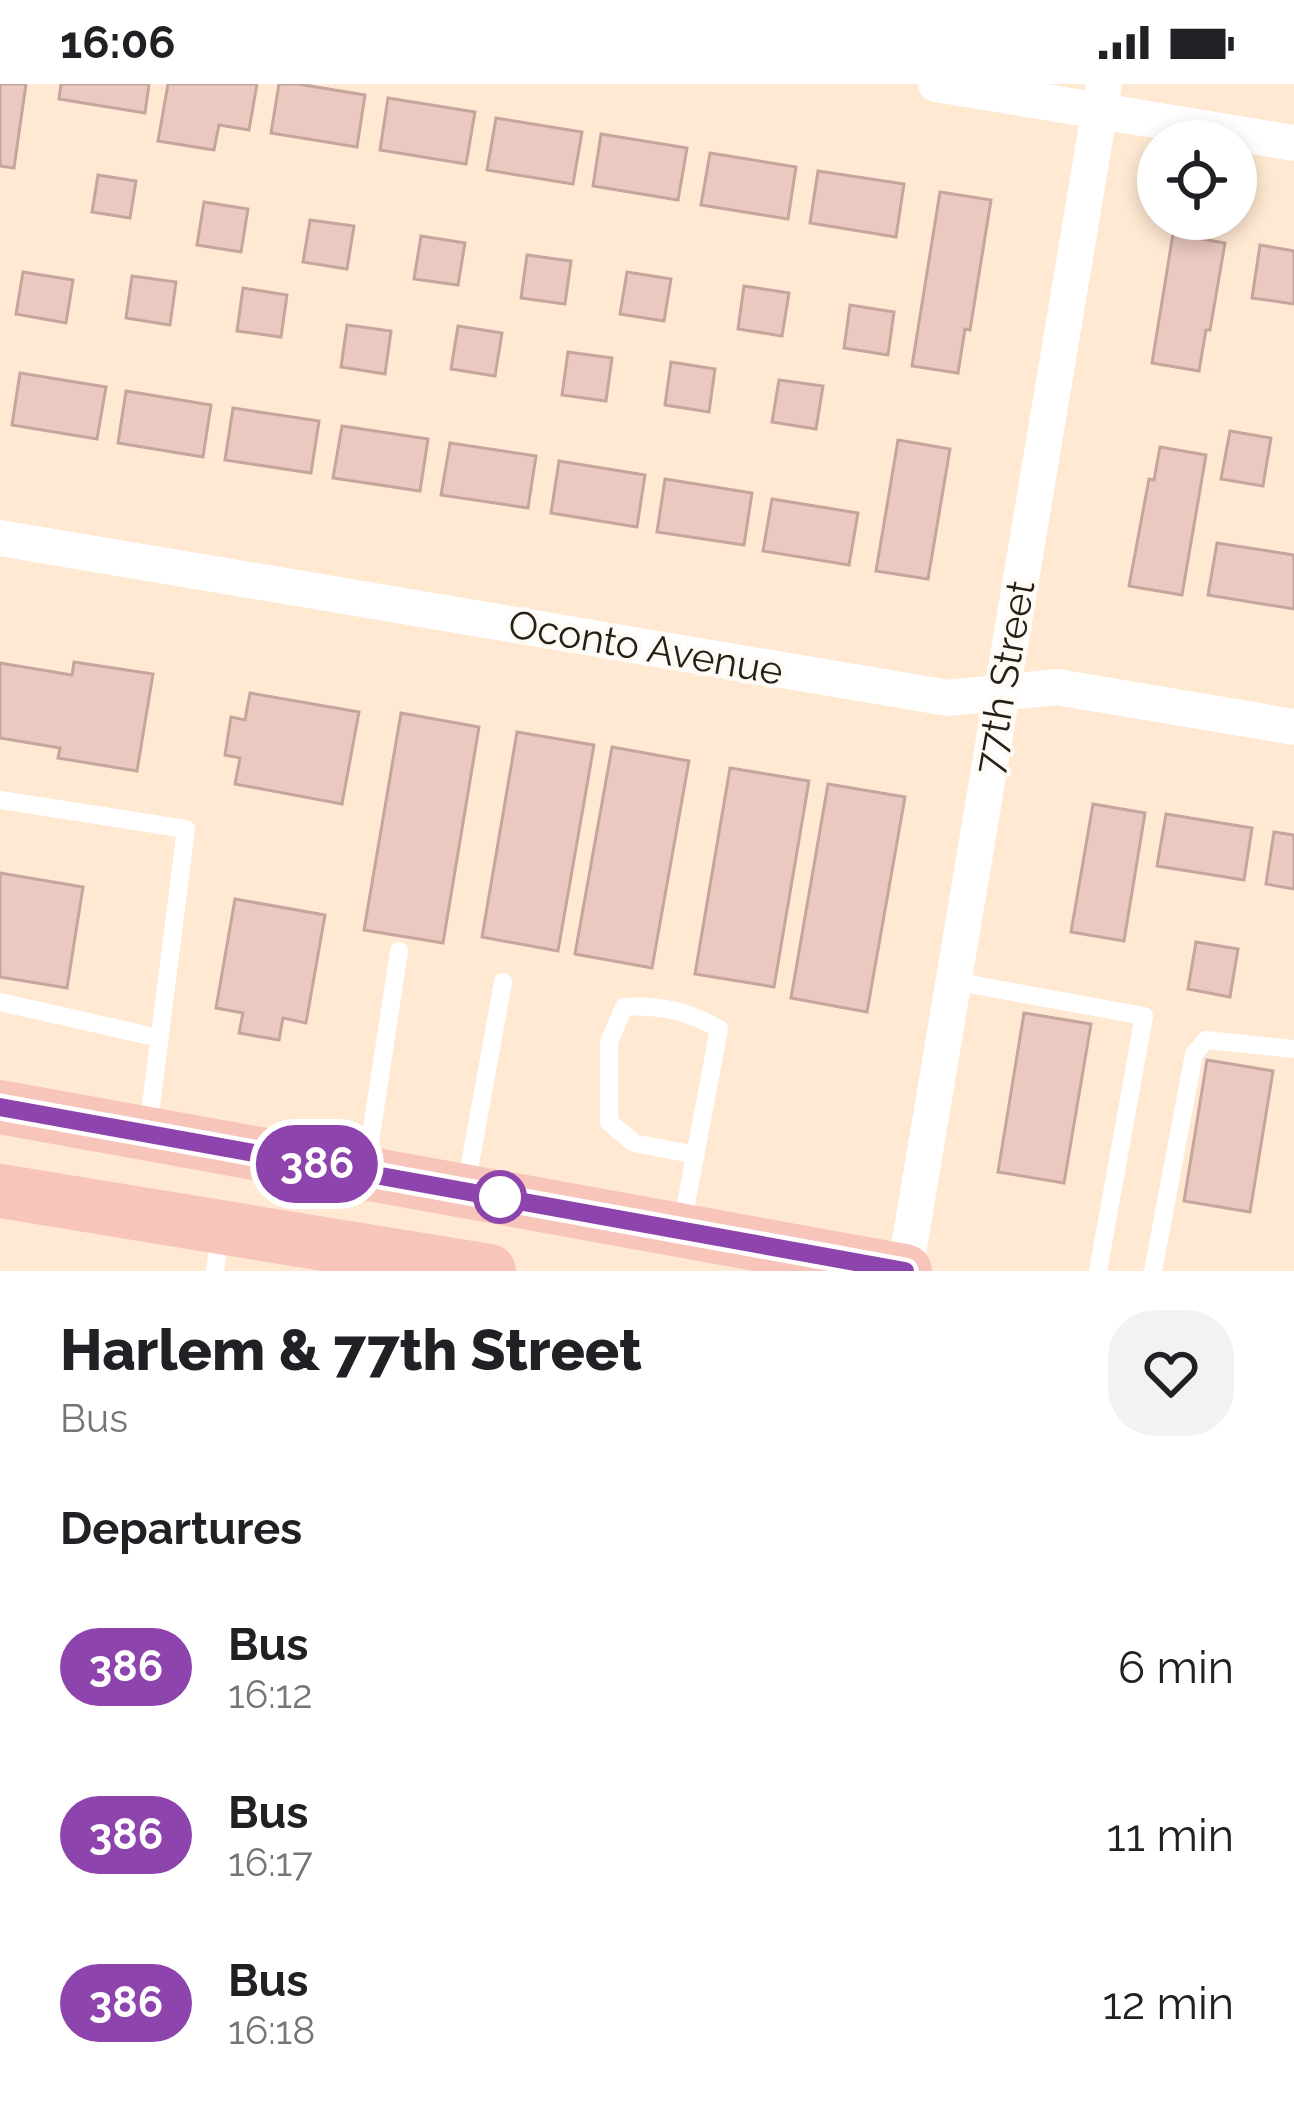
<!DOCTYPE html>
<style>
body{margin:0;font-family:Raleway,sans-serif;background:#f2f2f2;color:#202124;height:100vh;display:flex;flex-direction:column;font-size:45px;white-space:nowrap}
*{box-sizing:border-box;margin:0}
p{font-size:39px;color:#757577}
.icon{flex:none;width:66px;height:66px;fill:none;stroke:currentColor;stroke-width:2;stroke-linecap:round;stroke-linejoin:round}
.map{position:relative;height:1187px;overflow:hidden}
.sheet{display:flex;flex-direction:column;background:#fff;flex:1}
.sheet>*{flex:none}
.badge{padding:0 24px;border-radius:39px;font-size:42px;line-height:78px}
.fabs{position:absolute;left:1137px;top:36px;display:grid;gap:24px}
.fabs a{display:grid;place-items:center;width:120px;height:120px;border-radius:50%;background:#fff;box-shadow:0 6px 18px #0003;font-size:60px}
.map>.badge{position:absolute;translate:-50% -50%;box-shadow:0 0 0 6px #fff}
h2{padding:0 60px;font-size:45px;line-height:108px}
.round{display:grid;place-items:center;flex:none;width:126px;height:126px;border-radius:48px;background:#f2f2f2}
.summary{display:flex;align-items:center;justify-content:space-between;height:204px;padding:0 60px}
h1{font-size:57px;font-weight:800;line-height:90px}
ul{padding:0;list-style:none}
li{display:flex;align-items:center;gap:36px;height:168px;padding:0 60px}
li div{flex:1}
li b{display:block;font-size:45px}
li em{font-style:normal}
li .badge{min-width:132px;font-weight:700;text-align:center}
.status{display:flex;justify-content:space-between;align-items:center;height:84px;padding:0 60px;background:#fff;direction:ltr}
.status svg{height:33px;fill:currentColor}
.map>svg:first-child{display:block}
.building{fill:#eac9c1;stroke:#c5a59e;stroke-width:3}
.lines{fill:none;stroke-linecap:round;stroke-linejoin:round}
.lane{stroke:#fff;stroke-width:18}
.street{stroke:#fff;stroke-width:36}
.primary{stroke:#f8c5bb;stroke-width:54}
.line-casing{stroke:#fff;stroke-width:27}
.line{stroke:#8e44ad;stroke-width:18}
.stop-dot{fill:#fff;stroke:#8e44ad;stroke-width:6}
.labels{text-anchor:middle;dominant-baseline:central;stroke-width:9;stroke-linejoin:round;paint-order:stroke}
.street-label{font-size:39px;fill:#261f16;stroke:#fefaf5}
</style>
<div class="status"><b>16:06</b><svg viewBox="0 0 49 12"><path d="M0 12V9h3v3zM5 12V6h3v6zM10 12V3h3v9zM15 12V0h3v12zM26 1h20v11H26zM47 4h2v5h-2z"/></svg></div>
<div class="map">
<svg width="1294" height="1187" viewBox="0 0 1294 1187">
<rect width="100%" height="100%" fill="#ffe9d2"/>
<g class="building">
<polygon points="0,0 26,0 14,84 0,82"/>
<polygon points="61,0 149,0 145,29 59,15"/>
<polygon points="168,0 257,0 249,46 219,41 214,66 158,57"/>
<polygon points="279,0 298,0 365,11 357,63 271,49"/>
<polygon points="388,14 475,28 466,80 380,66"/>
<polygon points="496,34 582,48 573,100 487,86"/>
<polygon points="601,50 687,64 678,116 593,102"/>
<polygon points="710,69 796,83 788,135 701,121"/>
<polygon points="818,87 904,100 896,153 810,139"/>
<polygon points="98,91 136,97 130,134 92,128"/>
<polygon points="940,108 991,116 970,246 965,245 958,289 912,282"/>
<polygon points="204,118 248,125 241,168 197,161"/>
<polygon points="310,136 354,142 347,185 303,178"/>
<polygon points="1173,150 1225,159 1210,246 1206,246 1199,287 1152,279"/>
<polygon points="421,152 465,159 458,201 414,195"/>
<polygon points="1260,161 1294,167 1294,220 1252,214"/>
<polygon points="527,171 571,177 565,220 521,214"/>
<polygon points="23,188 73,196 66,239 16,230"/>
<polygon points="627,188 671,195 664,237 620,230"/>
<polygon points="132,192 176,198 170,241 126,234"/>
<polygon points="744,202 789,209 782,252 738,245"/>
<polygon points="243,204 287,211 281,253 237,247"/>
<polygon points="850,221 894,228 888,271 844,264"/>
<polygon points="347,241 391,247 385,290 341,283"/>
<polygon points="458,242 502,249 495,292 451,285"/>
<polygon points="568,268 612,274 606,317 562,311"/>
<polygon points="671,278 715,285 709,328 665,321"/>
<polygon points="20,289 106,303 97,355 12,341"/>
<polygon points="779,296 823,302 816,345 772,338"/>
<polygon points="126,307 211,321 203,373 118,359"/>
<polygon points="233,324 319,337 311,389 225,376"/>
<polygon points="342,342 428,355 420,407 333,394"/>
<polygon points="1230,347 1271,354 1263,402 1221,395"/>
<polygon points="898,356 950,365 928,495 876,487"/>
<polygon points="450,359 536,372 528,424 441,411"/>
<polygon points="1160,363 1206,371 1182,511 1129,502 1149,395 1154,396"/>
<polygon points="559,377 645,391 637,443 551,429"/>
<polygon points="665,395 752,409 744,461 657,448"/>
<polygon points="772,415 858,429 849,481 763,467"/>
<polygon points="1217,459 1294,471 1294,525 1208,511"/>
<polygon points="74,578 153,590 137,687 58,674 60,664 0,654 0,579 72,591"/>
<polygon points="250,609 359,628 342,720 235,700 240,674 225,671 231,633 245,636"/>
<polygon points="401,629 479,643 443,859 364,846"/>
<polygon points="517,648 594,661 558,867 482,853"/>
<polygon points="612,663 689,677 652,884 575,870"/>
<polygon points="730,684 809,697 774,903 695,890"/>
<polygon points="828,700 905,713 867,928 791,914"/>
<polygon points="1093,720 1145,729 1124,857 1071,848"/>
<polygon points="1166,730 1252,744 1244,796 1157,782"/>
<polygon points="1274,748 1294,751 1294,805 1266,800"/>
<polygon points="0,789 83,803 67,904 0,893"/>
<polygon points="235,815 325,831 306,939 283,934 279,956 239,949 243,929 216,924"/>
<polygon points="1196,858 1238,865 1230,913 1188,905"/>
<polygon points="1024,929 1091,940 1064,1099 998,1088"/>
<polygon points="1207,976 1273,987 1250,1128 1184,1117"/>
</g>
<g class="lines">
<g class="lane">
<polyline points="0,716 186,745 148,1045"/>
<polyline points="953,897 1144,932 1098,1187"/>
<polyline points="0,918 159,954"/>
<polyline points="366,1084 399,867"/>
<polyline points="466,1102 503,898"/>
<path d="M 682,1141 L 719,945 C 689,927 659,920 624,923 L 609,958 L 609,1038 L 634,1059 L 696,1071"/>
<polyline points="215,1187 220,1148"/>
<polyline points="1153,1187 1194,970 1206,956 1294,965"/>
</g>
<g class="street">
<polyline points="936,0 1294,59"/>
<polyline points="0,454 948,614 1057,603 1294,643"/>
<polyline points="905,1187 1104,0"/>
</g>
<g class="primary">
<polyline points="0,1023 905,1187"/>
<polyline points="0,1107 489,1187"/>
</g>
</g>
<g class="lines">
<g class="line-casing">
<polyline id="line" points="0,1023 905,1187"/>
</g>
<use href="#line" class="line"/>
</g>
<circle class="stop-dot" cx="500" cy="1113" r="24"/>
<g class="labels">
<g class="street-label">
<text transform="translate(646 563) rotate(10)">Oconto Avenue</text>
<text transform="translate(1004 593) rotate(-80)">77th Street</text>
</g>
</g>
</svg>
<div class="fabs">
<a><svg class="icon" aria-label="locate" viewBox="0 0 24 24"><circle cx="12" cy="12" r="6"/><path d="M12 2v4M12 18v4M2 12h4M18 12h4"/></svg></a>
</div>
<b class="badge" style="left:317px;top:1080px;background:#8e44ad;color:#fff">386</b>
</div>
<section class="sheet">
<div class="summary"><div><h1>Harlem &amp; 77th Street</h1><p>Bus</p></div><a class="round"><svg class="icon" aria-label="heart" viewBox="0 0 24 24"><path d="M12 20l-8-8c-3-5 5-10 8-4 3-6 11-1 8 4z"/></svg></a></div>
<h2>Departures</h2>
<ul>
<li><span class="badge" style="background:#8e44ad;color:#fff">386</span><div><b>Bus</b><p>16:12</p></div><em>6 min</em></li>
<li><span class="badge" style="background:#8e44ad;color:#fff">386</span><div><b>Bus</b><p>16:17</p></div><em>11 min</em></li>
<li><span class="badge" style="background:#8e44ad;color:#fff">386</span><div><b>Bus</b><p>16:18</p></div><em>12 min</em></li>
</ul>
</section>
